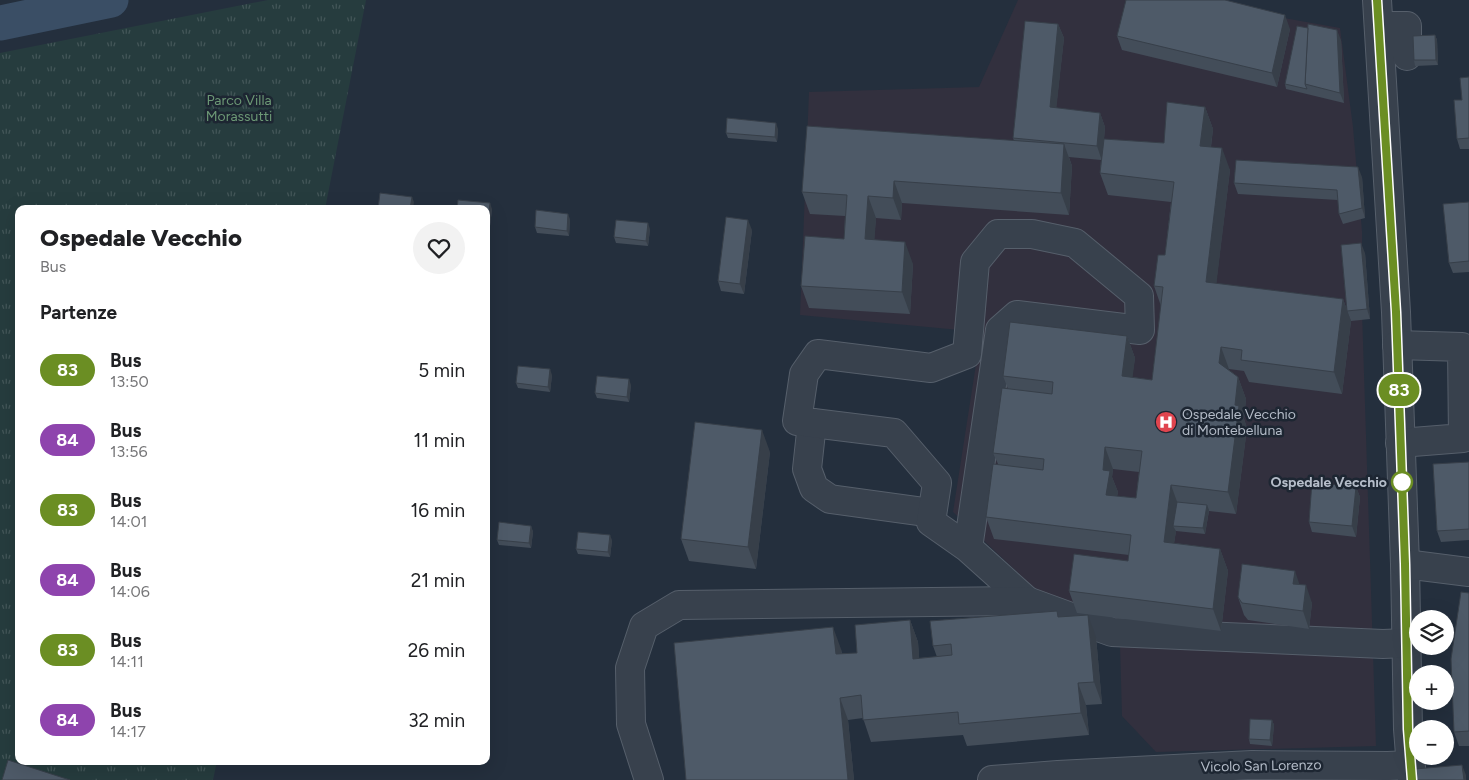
<!DOCTYPE html>
<html lang="it">
<meta charset="utf-8">
<style>
body{margin:0;font-family:Figtree,sans-serif;background:#f2f2f2;color:#202124;height:100vh;display:flex;flex-direction:column;font-size:19px;white-space:nowrap}
*{box-sizing:border-box;margin:0}
p{font-size:16px;color:#757577}
.icon{flex:none;width:28px;height:28px;fill:none;stroke:currentColor;stroke-width:2;stroke-linecap:round;stroke-linejoin:round}
.map{position:relative;flex:1;overflow:hidden}
.drawer{position:absolute;left:15px;top:205px;width:475px;height:560px;display:flex;flex-direction:column;background:#fff;border-radius:10px;box-shadow:0 5px 20px #0002}
.drawer>*{flex:none}
.badge{padding:0 10px;border-radius:16px;font-size:18px;line-height:32px}
.tools{position:absolute;left:1409px;top:610px;display:grid;gap:10px}
.tools a{display:grid;place-items:center;width:45px;height:45px;border-radius:50%;background:#fff;box-shadow:0 5px 20px #0002;font-size:25px}
.map>.badge{position:absolute;translate:-50% -50%;box-shadow:0 0 0 2px #fff}
h2{padding:0 25px;font-size:19px;line-height:45px}
.round{display:grid;place-items:center;flex:none;width:52px;height:52px;border-radius:26px;background:#f2f2f2}
.overview{display:flex;align-items:center;justify-content:space-between;height:85px;padding:0 25px}
h1{font-size:24px;font-weight:800;line-height:38px}
ul{padding:0;list-style:none}
li{display:flex;align-items:center;gap:15px;height:70px;padding:0 25px}
li div{flex:1}
li b{display:block;font-size:19px}
li em{font-style:normal}
li .badge{min-width:55px;font-weight:700;text-align:center}
.map>svg:first-child{display:block}
.medical{fill:#32303e}
.park{fill:url(#park-tufts)}
.lines{fill:none;stroke-linecap:round;stroke-linejoin:round}
.canal{stroke:#3a4e65;stroke-width:35}
.minor-casing{stroke:#565f6b;stroke-width:30}
.minor{stroke:#38414d;stroke-width:28}
.wall{fill:#434d59;fill-rule:evenodd}
.shaded-wall{fill:#373f49}
.building{fill:#4e5a68;stroke:#373f49;fill-rule:evenodd}
.line-casing{stroke:#fff;stroke-width:11}
.line{stroke:#6b8e23;stroke-width:8}
.stop-dot{fill:#fff;stroke:#6b8e23;stroke-width:2.5}
.labels{text-anchor:middle;dominant-baseline:central;stroke-width:5;stroke-linejoin:round;paint-order:stroke}
.park-label{font-size:14px;fill:#6c9875;stroke:#1d2632}
.poi-label{font-size:14px;fill:#b4bcc8;stroke:#1d2632;text-anchor:start}
.stop-label{font-size:14px;font-weight:bold;fill:#b4bcc8;stroke:#1d2632;text-anchor:end}
.street-label{font-size:14px;fill:#b4bcc8;stroke:#1d2632}
</style>
<div class="map">
<svg width="1469" height="780" viewBox="0 0 1469 780">
<defs>
<pattern id="park-tufts" width="24" height="20" patternUnits="userSpaceOnUse" patternTransform="scale(1.25)"><rect width="24" height="20" fill="#263c3e"/><path d="M3 7l-1-3M5 7V3M7 7l1-3M15 17l-1-3M17 17v-4M19 17l1-3" fill="none" stroke="#435658"/></pattern>
</defs>
<rect width="100%" height="100%" fill="#242f3d"/>
<polygon class="medical" points="1018,0 1203,0 1217,6 1340,28 1353,127 1362,231 1362,311 1376,746 1156,752 1122,716 1120,645 1076,627 953,512 981,332 800,315 809,92 979,87"/>
<polygon class="park" points="268,0 366,0 325,209 19,209 19,761 217,761 213,780 0,780 0,53"/>
<g class="lines">
<polyline class="canal" points="0,23 111,0"/>
<g class="minor-casing">
<g id="minor">
<polyline points="1377,0 1396,312 1405,564 1408,729 1412,780"/>
<polyline points="1379,26 1407,26 1407,56"/>
<polyline points="1397,345 1462,347 1463,438 1400,443"/>
<polyline points="812,423 807,469 814,488 830,499 932,513"/>
<polyline points="968,548 931,522 937,483 894,433 797,421 804,374 818,354 931,368 967,354 975,262 998,234 1032,234 1075,243 1139,296 1140,330 1017,315 1000,330 968,548 1027,601"/>
<polyline points="1405,564 1469,572"/>
<polyline points="649,780 631,724 630,668 644,626 679,605 1027,601 1112,632 1383,644 1406,643"/>
<polyline points="992,780 1058,775 1252,765 1388,766 1410,765"/>
</g>
</g>
<use href="#minor" class="minor"/>
</g>
<g class="wall">
<path d="M 1058,24 L 1064,38 L 1056,108 L 1100,113 L 1105,127 L 1104,139 L 1164,143 L 1205,107 L 1213,129 L 1211,147 L 1230,170 L 1216,284 L 1343,299 L 1351,321 L 1342,394 L 1249,382 L 1244,371 L 1229,369 L 1229,370 L 1238,377 L 1246,399 L 1244,419 L 1247,428 L 1236,514 L 1209,511 L 1205,534 L 1176,531 L 1174,543 L 1220,549 L 1228,571 L 1221,631 L 1077,613 L 1069,591 L 1128,561 L 1129,555 L 994,539 L 986,517 L 998,464 L 993,453 L 1008,389 L 1003,376 L 1127,336 L 1135,358 L 1132,377 L 1152,380 L 1161,306 L 1154,286 L 1165,255 L 1171,202 L 1108,195 L 1100,173 L 1101,160 L 1069,157 L 1072,166 L 1069,215 L 902,203 L 901,220 L 876,218 L 874,240 L 913,264 L 910,314 L 809,308 L 801,286 L 844,239 L 845,216 L 810,214 L 802,192 L 1014,141 L 1013,138 ZM 1113,469 L 1139,472 L 1136,498 L 1117,496 L 1118,492 L 1112,477 Z"/>
<polygon points="1290,29 1277,87 1122,50 1117,36"/>
<polygon points="1435,35 1437,40 1438,65 1415,66 1414,60"/>
<polygon points="1341,40 1344,103 1286,89 1285,84"/>
<polygon points="1469,77 1469,149 1460,149 1457,139 1462,100"/>
<polygon points="778,129 777,142 728,138 726,133"/>
<polygon points="1362,177 1365,218 1343,224 1339,214 1338,200 1238,194 1234,183"/>
<polygon points="1469,202 1469,272 1453,273 1449,263"/>
<polygon points="486,209 492,209 490,226 486,226"/>
<polygon points="570,219 569,236 537,233 535,227"/>
<polygon points="650,229 648,246 616,243 614,237"/>
<polygon points="752,230 744,294 721,291 718,281"/>
<polygon points="1365,253 1370,319 1351,321 1347,311"/>
<polygon points="552,375 550,392 518,388 516,383"/>
<polygon points="631,385 629,402 597,398 595,393"/>
<polygon points="770,452 756,569 689,561 681,539"/>
<polygon points="1469,462 1469,540 1441,542 1437,531"/>
<polygon points="1356,487 1360,497 1356,537 1312,532 1309,522"/>
<polygon points="531,526 533,532 531,548 499,545 497,540"/>
<polygon points="612,540 610,557 578,554 576,549"/>
<polygon points="1300,585 1312,603 1309,629 1248,620 1244,615 1238,597"/>
<polygon points="1469,593 1469,746 1459,746 1454,732"/>
<polygon points="1059,617 1096,637 1102,704 1086,705 1089,735 967,746 963,735 871,742 863,718 848,720 854,780 686,780 841,649 842,654 857,653 910,620 918,642 919,658 937,657 933,646"/>
<polygon points="1272,720 1274,725 1272,746 1250,744 1249,739"/>
</g>
<g class="shaded-wall">
<polygon points="1285,15 1290,29 1277,87 1272,73"/>
<polygon points="1058,24 1064,38 1055,121 1050,107"/>
<polygon points="1337,30 1341,40 1344,103 1340,93"/>
<polygon points="1435,35 1437,40 1438,65 1436,60"/>
<polygon points="1205,107 1213,129 1208,168 1200,146"/>
<polygon points="1100,113 1105,127 1102,161 1097,146"/>
<polygon points="776,123 778,129 777,142 775,137"/>
<polygon points="1064,144 1072,166 1069,215 1061,193"/>
<polygon points="1222,148 1230,170 1214,304 1206,282"/>
<polygon points="1358,167 1362,177 1365,218 1362,208"/>
<polygon points="894,181 902,203 901,220 893,198"/>
<polygon points="868,196 876,218 873,261 865,239"/>
<polygon points="412,197 414,202 413,209 410,209"/>
<polygon points="490,203 492,209 490,226 488,221"/>
<polygon points="568,214 570,219 569,236 567,231"/>
<polygon points="748,220 752,230 744,294 740,284"/>
<polygon points="648,223 650,229 648,246 646,241"/>
<polygon points="905,242 913,264 910,314 902,292"/>
<polygon points="1361,243 1365,253 1370,319 1367,309"/>
<polygon points="1343,299 1351,321 1342,394 1334,372"/>
<polygon points="1127,336 1135,358 1130,398 1122,376"/>
<polygon points="1221,347 1229,369 1227,385 1219,363"/>
<polygon points="550,369 552,375 550,392 548,387"/>
<polygon points="1238,377 1246,399 1244,419 1247,428 1236,514 1228,492 1235,405"/>
<polygon points="629,379 631,385 629,402 627,397"/>
<polygon points="762,430 770,452 756,569 748,547"/>
<polygon points="1105,447 1113,469 1112,477 1118,492 1114,516 1106,495 1103,470"/>
<polygon points="1171,485 1179,507 1173,526 1176,531 1171,564 1164,542"/>
<polygon points="1356,487 1360,497 1356,537 1352,526"/>
<polygon points="1207,505 1209,510 1205,534 1203,528"/>
<polygon points="531,526 533,532 531,548 529,543"/>
<polygon points="610,535 612,540 610,557 608,552"/>
<polygon points="1220,549 1228,571 1221,631 1213,609"/>
<polygon points="1295,571 1301,589 1293,584"/>
<polygon points="1306,585 1312,603 1309,629 1303,611"/>
<polygon points="1088,615 1096,637 1102,704 1094,682"/>
<polygon points="910,620 918,642 921,681 913,659"/>
<polygon points="833,627 841,649 844,676 836,654"/>
<polygon points="1078,683 1086,705 1089,735 1081,713"/>
<polygon points="840,698 848,720 854,780 848,780"/>
<polygon points="1272,720 1274,725 1272,746 1270,740"/>
<polygon points="1462,765 1466,775 1466,780 1464,780"/>
</g>
<g class="building">
<polygon points="1126,0 1225,0 1285,15 1272,73 1117,36"/>
<polygon points="1025,21 1058,24 1050,107 1100,113 1097,146 1013,138"/>
<polygon points="1308,24 1337,30 1340,93 1305,84"/>
<polygon points="1297,26 1308,28 1305,84 1307,89 1285,84"/>
<polygon points="1435,35 1436,60 1414,60 1413,36"/>
<polygon points="1469,77 1469,138 1457,139 1454,100 1462,100 1460,78"/>
<path d="M 1167,102 L 1205,107 L 1200,146 L 1222,148 L 1206,282 L 1343,299 L 1334,372 L 1241,360 L 1242,350 L 1221,347 L 1219,363 L 1238,377 L 1235,405 L 1239,406 L 1228,492 L 1171,485 L 1164,542 L 1220,549 L 1213,609 L 1069,591 L 1074,554 L 1128,561 L 1131,535 L 986,517 L 993,464 L 1043,470 L 1044,459 L 993,453 L 1002,388 L 1052,394 L 1053,382 L 1003,376 L 1010,322 L 1127,336 L 1122,376 L 1152,380 L 1163,287 L 1154,286 L 1158,255 L 1165,255 L 1174,182 L 1100,173 L 1104,139 L 1164,143 ZM 1105,447 L 1142,451 L 1136,498 L 1106,495 L 1110,471 L 1103,470 Z"/>
<polygon points="727,118 776,123 775,137 726,133"/>
<polygon points="807,126 1064,144 1061,193 894,181 893,198 868,196 865,239 905,242 902,292 801,286 805,236 844,239 847,195 802,192"/>
<polygon points="1236,160 1358,167 1362,208 1339,214 1337,190 1234,183"/>
<polygon points="380,193 412,197 410,209 378,209"/>
<polygon points="458,200 490,203 488,221 486,220 486,209 457,209"/>
<polygon points="1469,202 1469,261 1449,263 1443,204"/>
<polygon points="536,210 568,214 567,231 535,227"/>
<polygon points="726,217 748,220 740,284 718,281"/>
<polygon points="616,220 648,223 646,241 614,237"/>
<polygon points="1361,243 1367,309 1347,311 1341,245"/>
<polygon points="518,366 550,369 548,387 516,383"/>
<polygon points="597,376 629,379 627,397 595,393"/>
<polygon points="695,422 762,430 748,547 681,539"/>
<polygon points="1469,462 1469,529 1437,531 1433,464"/>
<polygon points="1312,482 1356,487 1352,526 1309,522"/>
<polygon points="1177,502 1207,505 1203,528 1173,526"/>
<polygon points="499,522 531,526 529,543 497,540"/>
<polygon points="578,532 610,535 608,552 576,549"/>
<polygon points="1242,564 1295,571 1293,584 1306,585 1303,611 1242,603 1238,597"/>
<polygon points="1461,592 1469,593 1469,731 1454,732 1451,659"/>
<polygon points="1057,611 1058,617 1088,615 1094,682 1078,683 1081,713 959,724 958,712 863,720 861,695 840,698 848,780 686,780 674,643 833,627 836,654 857,653 855,625 910,620 913,659 952,655 951,644 933,646 930,621"/>
<polygon points="1250,719 1272,720 1270,740 1249,739"/>
<polygon points="8,760 70,780 2,780"/>
<polygon points="1462,765 1464,780 1416,780 1415,769"/>
</g>
<g class="lines">
<g class="line-casing">
<polyline id="line" points="1377,0 1396,312 1405,564 1408,729 1412,780"/>
</g>
<use href="#line" class="line"/>
</g>
<defs>
<g id="hospital-disc" transform="scale(1.125)"><circle r="9.5" fill="#e0444e" stroke="#1d2632"/><path d="M-5-5h3v3.5h4V-5h3V5h-3V1.5h-4V5h-3Z" fill="#fff"/></g>
</defs>
<g fill-rule="evenodd">
<use href="#hospital-disc" x="1166" y="422"/>
</g>
<circle class="stop-dot" cx="1402" cy="482" r="10"/>
<g class="labels">
<g class="park-label">
<text x="239" y="100">Parco Villa<tspan x="239" dy="16">Morassutti</tspan></text>
</g>
<g class="poi-label">
<text x="1182" y="414">Ospedale Vecchio<tspan x="1182" dy="16">di Montebelluna</tspan></text>
</g>
<g class="stop-label">
<text x="1387" y="482">Ospedale Vecchio</text>
</g>
<g class="street-label">
<text transform="translate(1261 766) rotate(-1)">Vicolo San Lorenzo</text>
</g>
</g>
</svg>
<div class="tools">
<a><svg class="icon" aria-label="layers" viewBox="0 0 24 24"><path d="M12 4l9 5-9 5-9-5zM3 14l9 5 9-5"/></svg></a>
<a>+</a>
<a>−</a>
</div>
<b class="badge" style="left:1399px;top:390px;background:#6b8e23;color:#fff">83</b>
<section class="drawer">
<div class="overview"><div><h1>Ospedale Vecchio</h1><p>Bus</p></div><a class="round"><svg class="icon" aria-label="heart" viewBox="0 0 24 24"><path d="M12 20l-8-8c-3-5 5-10 8-4 3-6 11-1 8 4z"/></svg></a></div>
<h2>Partenze</h2>
<ul>
<li><span class="badge" style="background:#6b8e23;color:#fff">83</span><div><b>Bus</b><p>13:50</p></div><em>5 min</em></li>
<li><span class="badge" style="background:#8e44ad;color:#fff">84</span><div><b>Bus</b><p>13:56</p></div><em>11 min</em></li>
<li><span class="badge" style="background:#6b8e23;color:#fff">83</span><div><b>Bus</b><p>14:01</p></div><em>16 min</em></li>
<li><span class="badge" style="background:#8e44ad;color:#fff">84</span><div><b>Bus</b><p>14:06</p></div><em>21 min</em></li>
<li><span class="badge" style="background:#6b8e23;color:#fff">83</span><div><b>Bus</b><p>14:11</p></div><em>26 min</em></li>
<li><span class="badge" style="background:#8e44ad;color:#fff">84</span><div><b>Bus</b><p>14:17</p></div><em>32 min</em></li>
</ul>
</section>
</div>
